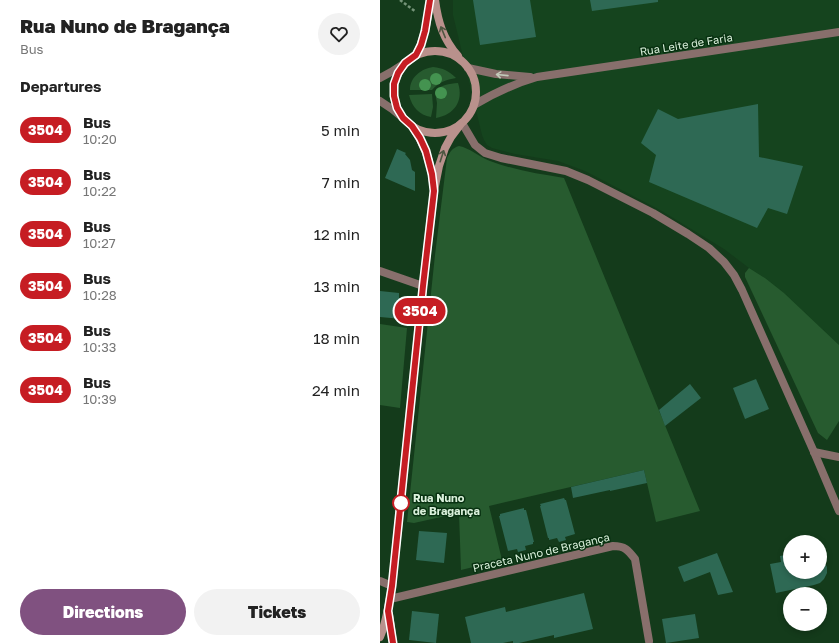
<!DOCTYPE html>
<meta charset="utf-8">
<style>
body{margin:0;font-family:"Golos Text",sans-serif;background:#f2f2f2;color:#222;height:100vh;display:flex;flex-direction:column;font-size:15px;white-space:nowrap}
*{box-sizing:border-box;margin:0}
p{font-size:13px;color:#767676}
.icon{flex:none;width:22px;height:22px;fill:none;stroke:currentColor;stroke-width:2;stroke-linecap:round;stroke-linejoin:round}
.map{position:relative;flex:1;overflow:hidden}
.drawer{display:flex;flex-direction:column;background:#fff;width:380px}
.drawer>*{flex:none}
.badge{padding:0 8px;border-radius:13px;font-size:14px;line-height:26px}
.fabs{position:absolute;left:403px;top:535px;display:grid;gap:8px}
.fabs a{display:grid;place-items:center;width:44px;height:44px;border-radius:50%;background:#fff;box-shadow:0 2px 6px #0003;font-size:20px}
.map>.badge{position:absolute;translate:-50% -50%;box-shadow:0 0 0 2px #fff}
h2{padding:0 20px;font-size:15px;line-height:36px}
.round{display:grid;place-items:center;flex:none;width:42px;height:42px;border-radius:21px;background:#f2f2f2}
.head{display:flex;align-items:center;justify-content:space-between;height:68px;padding:0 20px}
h1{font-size:19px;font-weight:800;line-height:30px}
.action{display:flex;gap:8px;margin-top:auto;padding:8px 20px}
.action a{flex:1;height:46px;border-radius:24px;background:#805180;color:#fff;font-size:16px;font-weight:800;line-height:46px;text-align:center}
.action a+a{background:#f2f2f2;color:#222}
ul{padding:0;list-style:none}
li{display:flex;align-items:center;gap:12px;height:52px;padding:0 20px}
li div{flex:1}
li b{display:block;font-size:15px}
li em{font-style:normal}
li .badge{min-width:44px;font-weight:700;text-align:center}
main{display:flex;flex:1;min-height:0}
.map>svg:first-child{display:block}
.built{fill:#15441e}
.green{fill:#275b2f}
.building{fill:#2e6954}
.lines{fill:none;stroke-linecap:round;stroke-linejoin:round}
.path{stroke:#759479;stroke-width:2.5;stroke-dasharray:3 2;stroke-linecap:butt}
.street{stroke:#886f6c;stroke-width:8}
.secondary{stroke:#b9918c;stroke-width:8}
.tree{fill:#449350}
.oneway{stroke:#4f5742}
.oneway2{stroke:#c2caba}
.line-casing{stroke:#fff;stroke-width:9}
.line{stroke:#c61d23;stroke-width:6}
.stop-dot{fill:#fff;stroke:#c61d23;stroke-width:2}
.labels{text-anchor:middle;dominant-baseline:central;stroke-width:3;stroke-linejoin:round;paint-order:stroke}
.street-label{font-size:11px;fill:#dbf1dc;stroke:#083111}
.stop-label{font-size:11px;font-weight:bold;fill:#dbf1dc;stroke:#083111;text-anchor:start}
</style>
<main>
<section class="drawer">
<div class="head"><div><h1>Rua Nuno de Bragança</h1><p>Bus</p></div><a class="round"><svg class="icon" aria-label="heart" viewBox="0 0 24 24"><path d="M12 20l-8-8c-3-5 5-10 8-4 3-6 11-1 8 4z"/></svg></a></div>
<h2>Departures</h2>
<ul>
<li><span class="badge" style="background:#c61d23;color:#fff">3504</span><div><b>Bus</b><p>10:20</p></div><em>5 min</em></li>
<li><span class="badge" style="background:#c61d23;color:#fff">3504</span><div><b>Bus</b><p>10:22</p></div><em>7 min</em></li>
<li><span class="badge" style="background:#c61d23;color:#fff">3504</span><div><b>Bus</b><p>10:27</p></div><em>12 min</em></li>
<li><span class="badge" style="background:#c61d23;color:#fff">3504</span><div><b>Bus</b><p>10:28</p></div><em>13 min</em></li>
<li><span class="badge" style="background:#c61d23;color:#fff">3504</span><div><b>Bus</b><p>10:33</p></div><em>18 min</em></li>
<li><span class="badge" style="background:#c61d23;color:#fff">3504</span><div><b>Bus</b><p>10:39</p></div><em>24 min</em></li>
</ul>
<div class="action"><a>Directions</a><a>Tickets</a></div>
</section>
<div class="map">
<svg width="459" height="643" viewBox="0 0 459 643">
<rect width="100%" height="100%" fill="#143b1b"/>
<polygon class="built" points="73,0 459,0 459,345 404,293 385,278 369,268 344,249 280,210 205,171 178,161 135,154 112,148 107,145 104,140 102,135 73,15"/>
<g class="green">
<path d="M 53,67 C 63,68 69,71 76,78 C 66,80 59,82 52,90 L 30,90 C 30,77 41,69 53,67 Z"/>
<path d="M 78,83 C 84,101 74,115 56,118 L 57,103 L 55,92 C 61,84 69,84 78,83 Z"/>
<path d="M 52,94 L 53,107 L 51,117 C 39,115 32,107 29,95 Z"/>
<path d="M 79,146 C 90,148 99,157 110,161 C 134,170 159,174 184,178 L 320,511 L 276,522 L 264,470 L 109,506 L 122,560 L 81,570 L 79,513 L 34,523 L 27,522 L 55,255 L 67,158 C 70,152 72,148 79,146 Z"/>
<polygon points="369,268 385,278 404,293 459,345 459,421 447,440 438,433 365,277 365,273"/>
<polygon points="0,324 27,328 20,408 0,405"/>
</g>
<g class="building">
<polygon points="93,0 150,0 156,37 100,45"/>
<polygon points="210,0 278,0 278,2 212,11"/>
<polygon points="378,104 379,157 423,166 407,214 388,208 377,228 269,182 276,155 261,143 278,109 298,119"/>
<polygon points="17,149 26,153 25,154 30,160 32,170 35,172 35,191 5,178"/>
<polygon points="0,291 19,293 19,298 24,299 24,301 22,319 0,317"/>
<polygon points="376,379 389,409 365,419 353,388"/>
<polygon points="310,384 321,398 285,426 279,410"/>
<polygon points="264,470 267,483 230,491 230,490 193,498 191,487"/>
<polygon points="184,498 185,500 186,500 195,534 185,537 186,540 179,542 177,538 169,540 169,538 168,538 160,506 161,506 160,504"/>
<polygon points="144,508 144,510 146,510 154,542 153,542 153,544 145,546 146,550 138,552 137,549 128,551 119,516 120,516 120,514"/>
<polygon points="39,531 67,533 64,563 36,560"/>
<polygon points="337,553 353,592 338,595 330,572 304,582 298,567"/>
<polygon points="410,554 410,572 440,572 440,558 444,562 447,567 447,573 444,579 440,583 434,585 396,593 390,564 401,562 400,556"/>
<polygon points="204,593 213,629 174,638 174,635 139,643 133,643 133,641 123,643 91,643 85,617 125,607 126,612"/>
<polygon points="32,611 59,614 56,643 29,640"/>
<polygon points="315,614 319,638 286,643 282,619"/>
</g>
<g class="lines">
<polyline class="path" points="20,0 36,12"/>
<g class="street">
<polyline points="88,68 116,74 150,77"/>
<polyline points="0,78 11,72 25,63"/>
<polyline points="0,101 12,109 23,118"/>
<path d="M 94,105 C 116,92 133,84 157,77 L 459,32"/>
<polyline points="82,123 95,145 105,153 121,158 186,171 208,180 273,213 308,234 329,248 344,262 354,275 362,290 434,452 459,511"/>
<polyline points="0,271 43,286"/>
<polyline points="434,452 459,457"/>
<polyline points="0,581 12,586"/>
<path d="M 10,599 L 233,546 C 245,546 248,550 255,559 L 269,641"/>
</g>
<g class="secondary">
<path d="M 55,0 C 58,22 63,39 78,56"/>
<circle cx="55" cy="92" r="41"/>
<path d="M 36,55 C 45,38 48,20 50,0"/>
<path d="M 32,126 C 44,144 51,161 53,182"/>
<polyline points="9,614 13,643"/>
<path d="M 0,637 C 7,621 9,603 12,586 L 43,286 L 54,191 L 59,166 L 65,148 L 71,137 L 80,125"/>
</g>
</g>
<g class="tree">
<circle cx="56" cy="79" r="6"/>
<circle cx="45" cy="85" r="6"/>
<circle cx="61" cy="93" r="6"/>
</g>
<defs><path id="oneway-shaft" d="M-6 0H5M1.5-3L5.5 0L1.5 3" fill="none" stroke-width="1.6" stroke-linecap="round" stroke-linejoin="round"/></defs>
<g class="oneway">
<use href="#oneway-shaft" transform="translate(63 32) rotate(-112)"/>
<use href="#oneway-shaft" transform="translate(62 156) rotate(-72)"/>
</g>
<use class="oneway2" href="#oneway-shaft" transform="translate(122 75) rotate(-174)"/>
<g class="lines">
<g class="line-casing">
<polyline id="line" points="13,643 8,611 12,586 43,286 54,191 52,174 46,151 40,138 32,126 23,118 17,108 14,96 14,84 18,73 25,63 36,55 41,45 45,31 50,0"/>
</g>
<use href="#line" class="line"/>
</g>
<circle class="stop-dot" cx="21" cy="503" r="8"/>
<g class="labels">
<g class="street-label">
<text transform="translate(306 44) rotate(-9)">Rua Leite de Faria</text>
<text transform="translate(161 552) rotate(-13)">Praceta Nuno de Bragança</text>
</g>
<g class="stop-label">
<text x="33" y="497">Rua Nuno<tspan x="33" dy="13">de Bragança</tspan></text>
</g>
</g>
</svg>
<div class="fabs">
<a>+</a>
<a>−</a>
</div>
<b class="badge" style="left:40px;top:311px;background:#c61d23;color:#fff">3504</b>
</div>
</main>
